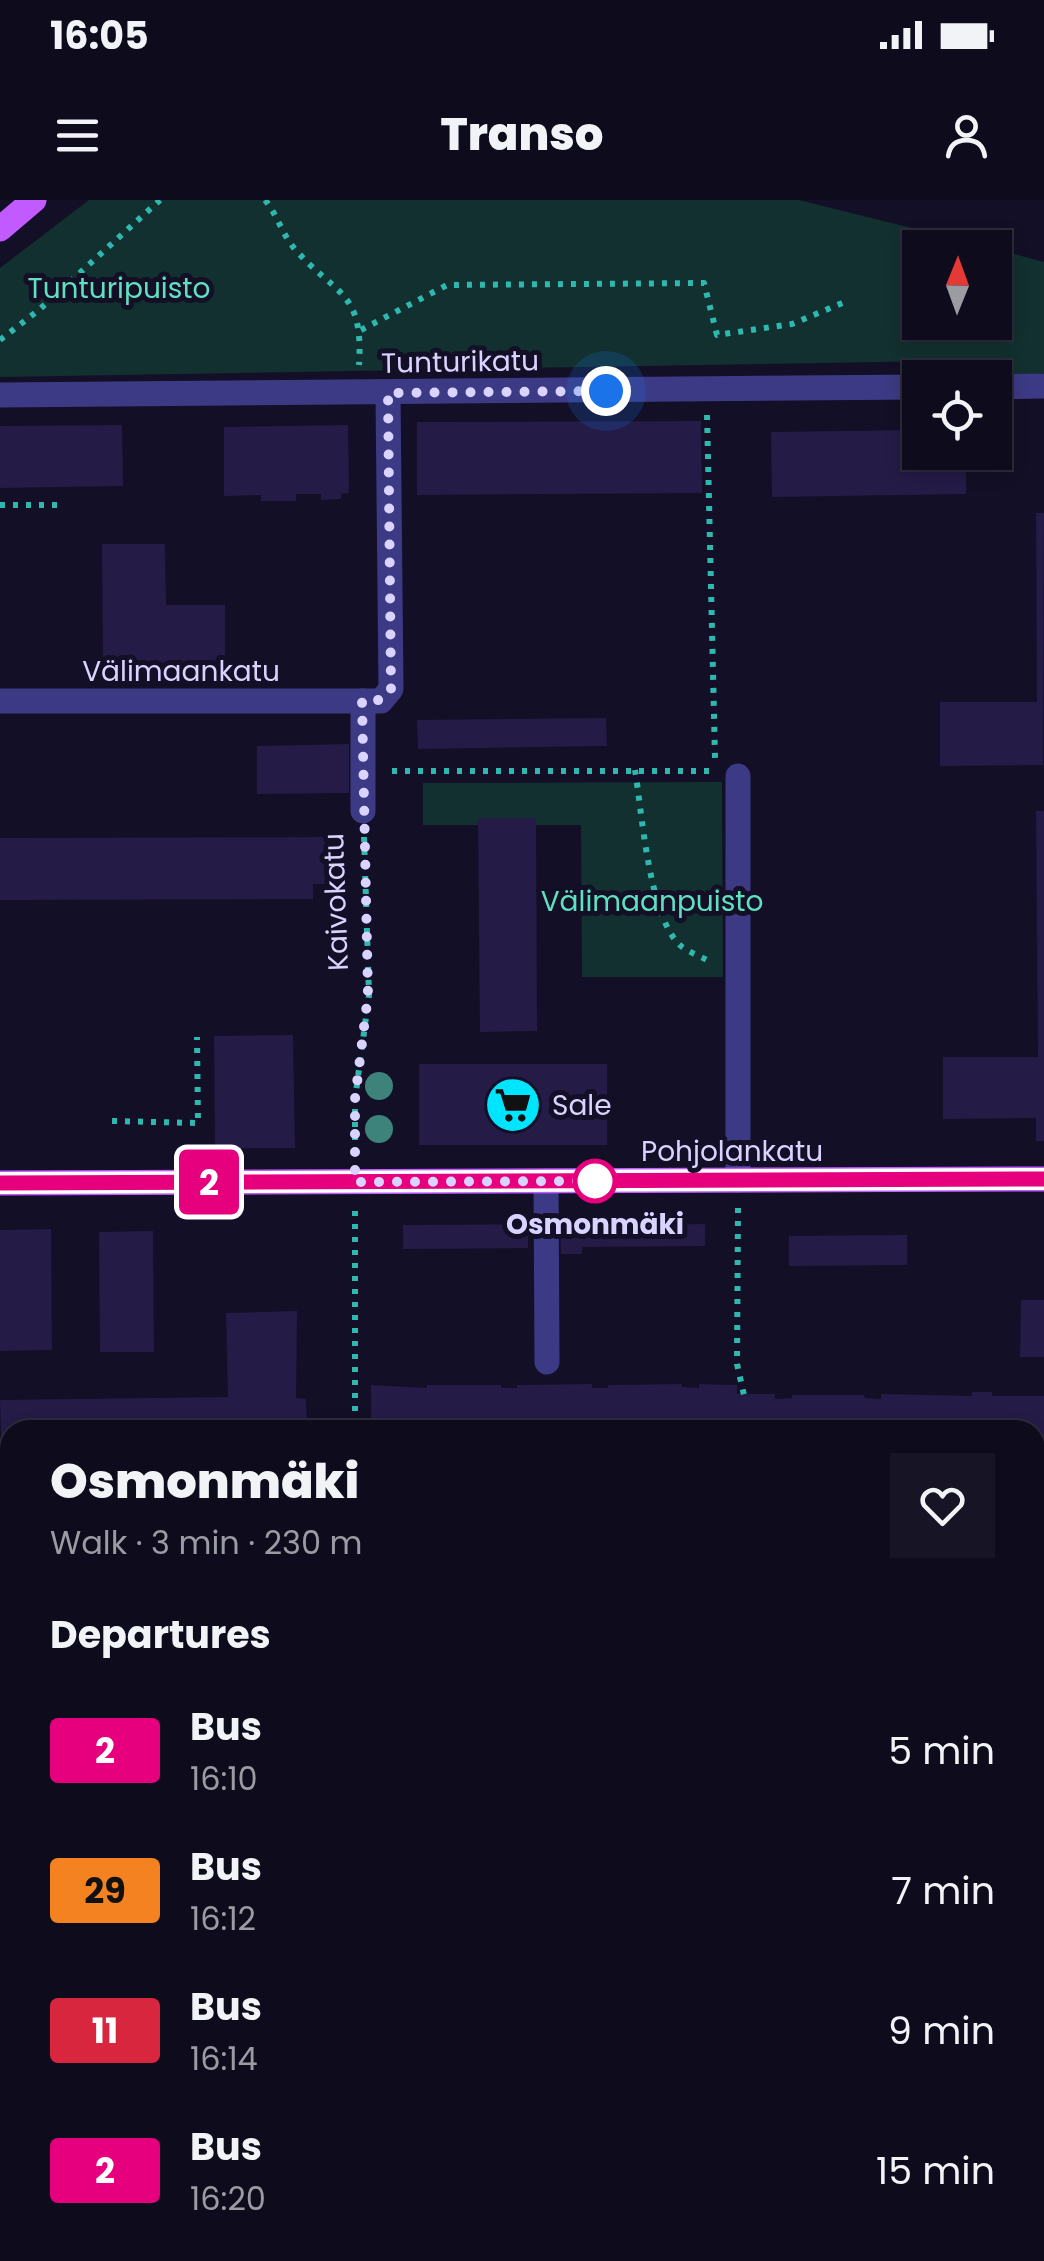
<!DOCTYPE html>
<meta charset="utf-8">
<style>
body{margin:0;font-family:Poppins,sans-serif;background:#171425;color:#f1f3f6;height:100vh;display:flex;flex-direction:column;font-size:38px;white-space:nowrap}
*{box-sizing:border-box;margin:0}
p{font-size:32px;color:#9b9ba3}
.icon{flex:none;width:55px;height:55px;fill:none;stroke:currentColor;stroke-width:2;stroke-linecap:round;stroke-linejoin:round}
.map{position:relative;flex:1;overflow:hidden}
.drawer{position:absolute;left:0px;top:1220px;width:1045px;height:842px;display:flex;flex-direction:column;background:#0e0b1c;border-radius:30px 30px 0 0;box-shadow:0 5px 15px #0003,0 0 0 2px #2e2b3b}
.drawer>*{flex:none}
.badge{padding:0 20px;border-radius:8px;font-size:35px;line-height:65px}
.needle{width:65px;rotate:1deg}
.buttons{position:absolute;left:902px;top:30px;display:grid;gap:20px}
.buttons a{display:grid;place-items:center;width:110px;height:110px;border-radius:0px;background:#0e0b1c;box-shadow:0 5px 15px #0003,0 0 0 2px #2e2b3b;font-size:50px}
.you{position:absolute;width:50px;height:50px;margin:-25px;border:8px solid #fff;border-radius:50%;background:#1a73e8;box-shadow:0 0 0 15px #1a73e833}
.map>.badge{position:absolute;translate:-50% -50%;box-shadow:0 0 0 5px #fff}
h2{padding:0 50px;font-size:38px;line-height:90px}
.round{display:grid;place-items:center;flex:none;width:105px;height:105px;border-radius:0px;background:#171425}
.summary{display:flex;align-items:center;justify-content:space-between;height:170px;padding:0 50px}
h1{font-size:48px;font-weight:800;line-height:75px}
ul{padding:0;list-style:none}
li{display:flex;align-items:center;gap:30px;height:140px;padding:0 50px}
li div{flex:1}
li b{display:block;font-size:38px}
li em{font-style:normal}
li .badge{min-width:110px;font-weight:700;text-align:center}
.status{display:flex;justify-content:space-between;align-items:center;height:70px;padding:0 50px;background:#0e0b1c;direction:ltr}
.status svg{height:28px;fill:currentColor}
header{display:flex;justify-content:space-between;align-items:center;height:130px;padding:0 50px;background:#0e0b1c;font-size:45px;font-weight:800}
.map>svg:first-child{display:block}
.green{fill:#12302f}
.building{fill:#241b47}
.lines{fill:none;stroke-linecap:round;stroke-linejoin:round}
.path{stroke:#2fb8b0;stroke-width:6;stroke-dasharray:5 8;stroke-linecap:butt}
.minor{stroke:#3d3a85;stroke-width:25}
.major{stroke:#c25bff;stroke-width:25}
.tree{fill:#3d827b}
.line-casing{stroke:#fff;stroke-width:22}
.line{stroke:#e6007e;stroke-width:15}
.walk{stroke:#d9d4ff;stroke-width:10;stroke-dasharray:0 18}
.stop-dot{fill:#fff;stroke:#e6007e;stroke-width:5}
.labels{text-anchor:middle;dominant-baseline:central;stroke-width:10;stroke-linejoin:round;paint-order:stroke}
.park-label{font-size:28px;fill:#5fe0c0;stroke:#130f26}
.street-label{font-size:28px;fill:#d9d4ff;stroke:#130f26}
.poi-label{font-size:28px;fill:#d9d4ff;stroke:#130f26;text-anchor:start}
.stop-label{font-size:28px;font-weight:bold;fill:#d9d4ff;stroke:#130f26}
</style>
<div class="status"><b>16:05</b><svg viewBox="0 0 49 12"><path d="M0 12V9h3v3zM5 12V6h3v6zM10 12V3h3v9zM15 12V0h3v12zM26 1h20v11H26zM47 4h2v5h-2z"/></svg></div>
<header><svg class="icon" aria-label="menu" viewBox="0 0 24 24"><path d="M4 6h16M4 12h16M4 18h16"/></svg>Transo<svg class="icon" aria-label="person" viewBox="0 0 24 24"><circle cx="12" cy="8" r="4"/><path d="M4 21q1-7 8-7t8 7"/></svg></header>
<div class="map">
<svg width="1044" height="2061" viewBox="0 0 1044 2061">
<rect width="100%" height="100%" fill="#130f26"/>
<g class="green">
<polygon points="89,0 799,0 988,47 920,48 920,122 995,122 995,49 1044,62 1044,173 1015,176 996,160 0,177 0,68"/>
<polygon points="722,582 723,777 582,777 581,625 423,625 423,583"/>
<rect x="0" y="1341" width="10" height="289"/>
<rect x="1035" y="1346" width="9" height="282"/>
<polygon points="8,2041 10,2052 438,2052 438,2061 8,2061"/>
</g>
<g class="building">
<polygon points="701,221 702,293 417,295 417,222"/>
<polygon points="122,225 123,286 0,288 0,226"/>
<polygon points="348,225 349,293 341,294 341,299 321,300 321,294 296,294 296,301 261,301 261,295 224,296 224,227"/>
<polygon points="920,230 920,252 966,252 966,294 772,297 771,232"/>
<polygon points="1036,313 1044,313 1043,565 940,566 940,502 1037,502"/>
<polygon points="102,344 165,344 166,405 225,405 225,463 103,464"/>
<polygon points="606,518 607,546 418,549 417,520"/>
<polygon points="349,544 349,593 257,594 257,546"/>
<polygon points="1036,611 1044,611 1044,941 1036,941 1036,918 943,919 943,857 1038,857"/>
<polygon points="478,618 536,618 537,831 480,832"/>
<polygon points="346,637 347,684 313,684 313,699 0,700 0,638"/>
<polygon points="293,835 295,948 215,948 214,836"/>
<rect x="419" y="864" width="188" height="81"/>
<polygon points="528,1024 528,1048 403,1049 403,1025"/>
<polygon points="705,1024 705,1046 582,1047 582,1054 561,1054 560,1026"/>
<polygon points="51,1029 52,1150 0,1151 0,1030"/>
<polygon points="153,1031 154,1152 100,1152 99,1032"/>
<polygon points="907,1035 907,1065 789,1066 789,1036"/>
<polygon points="1021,1100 1044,1100 1044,1157 1020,1157"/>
<polygon points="297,1111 296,1198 306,1199 307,1226 296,1226 296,1230 284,1230 284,1225 249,1225 249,1230 237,1230 237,1225 207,1225 207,1230 10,1230 10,1274 2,1273 0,1200 228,1197 226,1113"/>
<polygon points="592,1184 592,1188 608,1188 608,1185 682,1184 682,1187 699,1188 699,1184 737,1185 737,1194 775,1194 775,1199 792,1198 792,1195 864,1195 865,1198 881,1199 881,1194 972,1196 972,1192 992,1192 992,1196 1044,1196 1044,1262 1035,1262 1035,1230 371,1230 371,1185 427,1188 427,1185 501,1185 501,1188 517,1188 517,1185"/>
<rect x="1035" y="1694" width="9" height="333"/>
<polygon points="466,2052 540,2052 541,2061 466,2061"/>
</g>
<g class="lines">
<g class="path">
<path d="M 265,0 C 277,14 282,34 294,48 C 335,96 364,89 359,165"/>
<polyline points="361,130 447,85 704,83 717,135 792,124 847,101"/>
<polyline points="0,140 40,109 160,0"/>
<polyline points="707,215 715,558"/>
<polyline points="0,305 64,305"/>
<path d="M 635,570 C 642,612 649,719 681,746 C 688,752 700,756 709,761"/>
<polyline points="392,571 709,571"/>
<polyline points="112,921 198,923 197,837"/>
<polyline points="355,953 355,899 369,795 364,637"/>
<polyline points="738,1008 737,1164 744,1195"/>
<polyline points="355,1011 355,1230"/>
<polyline points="0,1359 10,1359"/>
<polyline points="1035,1376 1044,1378"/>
<polyline points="0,1426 10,1431"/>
<polyline points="1035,1438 1044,1433"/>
<polyline points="1035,1570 1044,1562"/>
<polyline points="1035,1595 1044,1601"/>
<polyline points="0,1631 10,1621"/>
<polyline points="337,2052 339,2061"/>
</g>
<g class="minor">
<polyline points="995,187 1044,186"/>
<polyline points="0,195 920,187"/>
<polyline points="0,501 381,501 391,489 388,193"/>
<polyline points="363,501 363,611"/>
<polyline points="738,980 738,576"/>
<polyline points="546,981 547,1162"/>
<polyline points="1035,1663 1044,1663"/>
<polyline points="0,1672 10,1672"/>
<polyline points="745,2052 745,2061"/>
</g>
<g class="major">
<polyline points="0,29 34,0"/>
<polyline points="0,983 1044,979"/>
</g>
</g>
<g class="tree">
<circle cx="379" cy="886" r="14"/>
<circle cx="379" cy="929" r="14"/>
</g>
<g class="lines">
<g class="line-casing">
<polyline id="line" points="0,983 1044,979"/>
</g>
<use href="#line" class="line"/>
<polyline class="walk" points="595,981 355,982 355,899 368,795 362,501 380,500 391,489 388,193 606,191"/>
</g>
<defs>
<g id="supermarket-disc" transform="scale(2.875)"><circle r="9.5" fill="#00e5ff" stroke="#130f26"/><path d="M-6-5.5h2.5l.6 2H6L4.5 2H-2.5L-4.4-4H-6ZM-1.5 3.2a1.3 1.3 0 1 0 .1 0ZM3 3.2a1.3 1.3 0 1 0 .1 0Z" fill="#111"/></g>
</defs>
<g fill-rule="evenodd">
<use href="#supermarket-disc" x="513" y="905"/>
</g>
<circle class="stop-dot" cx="595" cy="981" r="20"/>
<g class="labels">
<g class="park-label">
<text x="119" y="88">Tunturipuisto</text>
<text x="652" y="701">Välimaanpuisto</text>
</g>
<g class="street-label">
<text transform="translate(460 162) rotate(-1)">Tunturikatu</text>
<text x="181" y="471">Välimaankatu</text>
<text transform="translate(336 702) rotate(-92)">Kaivokatu</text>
<text x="732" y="951">Pohjolankatu</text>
</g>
<g class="poi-label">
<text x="552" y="905">Sale</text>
</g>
<g class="stop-label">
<text x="595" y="1024">Osmonmäki</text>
</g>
</g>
</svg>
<div class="buttons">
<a><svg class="needle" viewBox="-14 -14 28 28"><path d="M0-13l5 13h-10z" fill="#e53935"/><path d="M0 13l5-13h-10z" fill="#9b9ba3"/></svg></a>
<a><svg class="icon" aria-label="locate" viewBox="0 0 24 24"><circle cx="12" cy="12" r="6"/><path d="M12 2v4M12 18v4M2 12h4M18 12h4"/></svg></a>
</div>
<div class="you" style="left:606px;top:191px"></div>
<b class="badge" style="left:209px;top:982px;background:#e6007e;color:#fff">2</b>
<section class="drawer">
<div class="summary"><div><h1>Osmonmäki</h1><p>Walk · 3 min · 230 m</p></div><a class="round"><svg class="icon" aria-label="heart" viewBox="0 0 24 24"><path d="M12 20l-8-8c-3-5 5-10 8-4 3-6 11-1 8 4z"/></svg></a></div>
<h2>Departures</h2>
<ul>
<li><span class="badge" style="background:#e6007e;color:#fff">2</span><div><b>Bus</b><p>16:10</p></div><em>5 min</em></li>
<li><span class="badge" style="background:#f58220;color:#111">29</span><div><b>Bus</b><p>16:12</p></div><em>7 min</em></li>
<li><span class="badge" style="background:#d7263d;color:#fff">11</span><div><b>Bus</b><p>16:14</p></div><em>9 min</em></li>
<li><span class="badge" style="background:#e6007e;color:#fff">2</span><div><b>Bus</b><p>16:20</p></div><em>15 min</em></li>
</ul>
</section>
</div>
